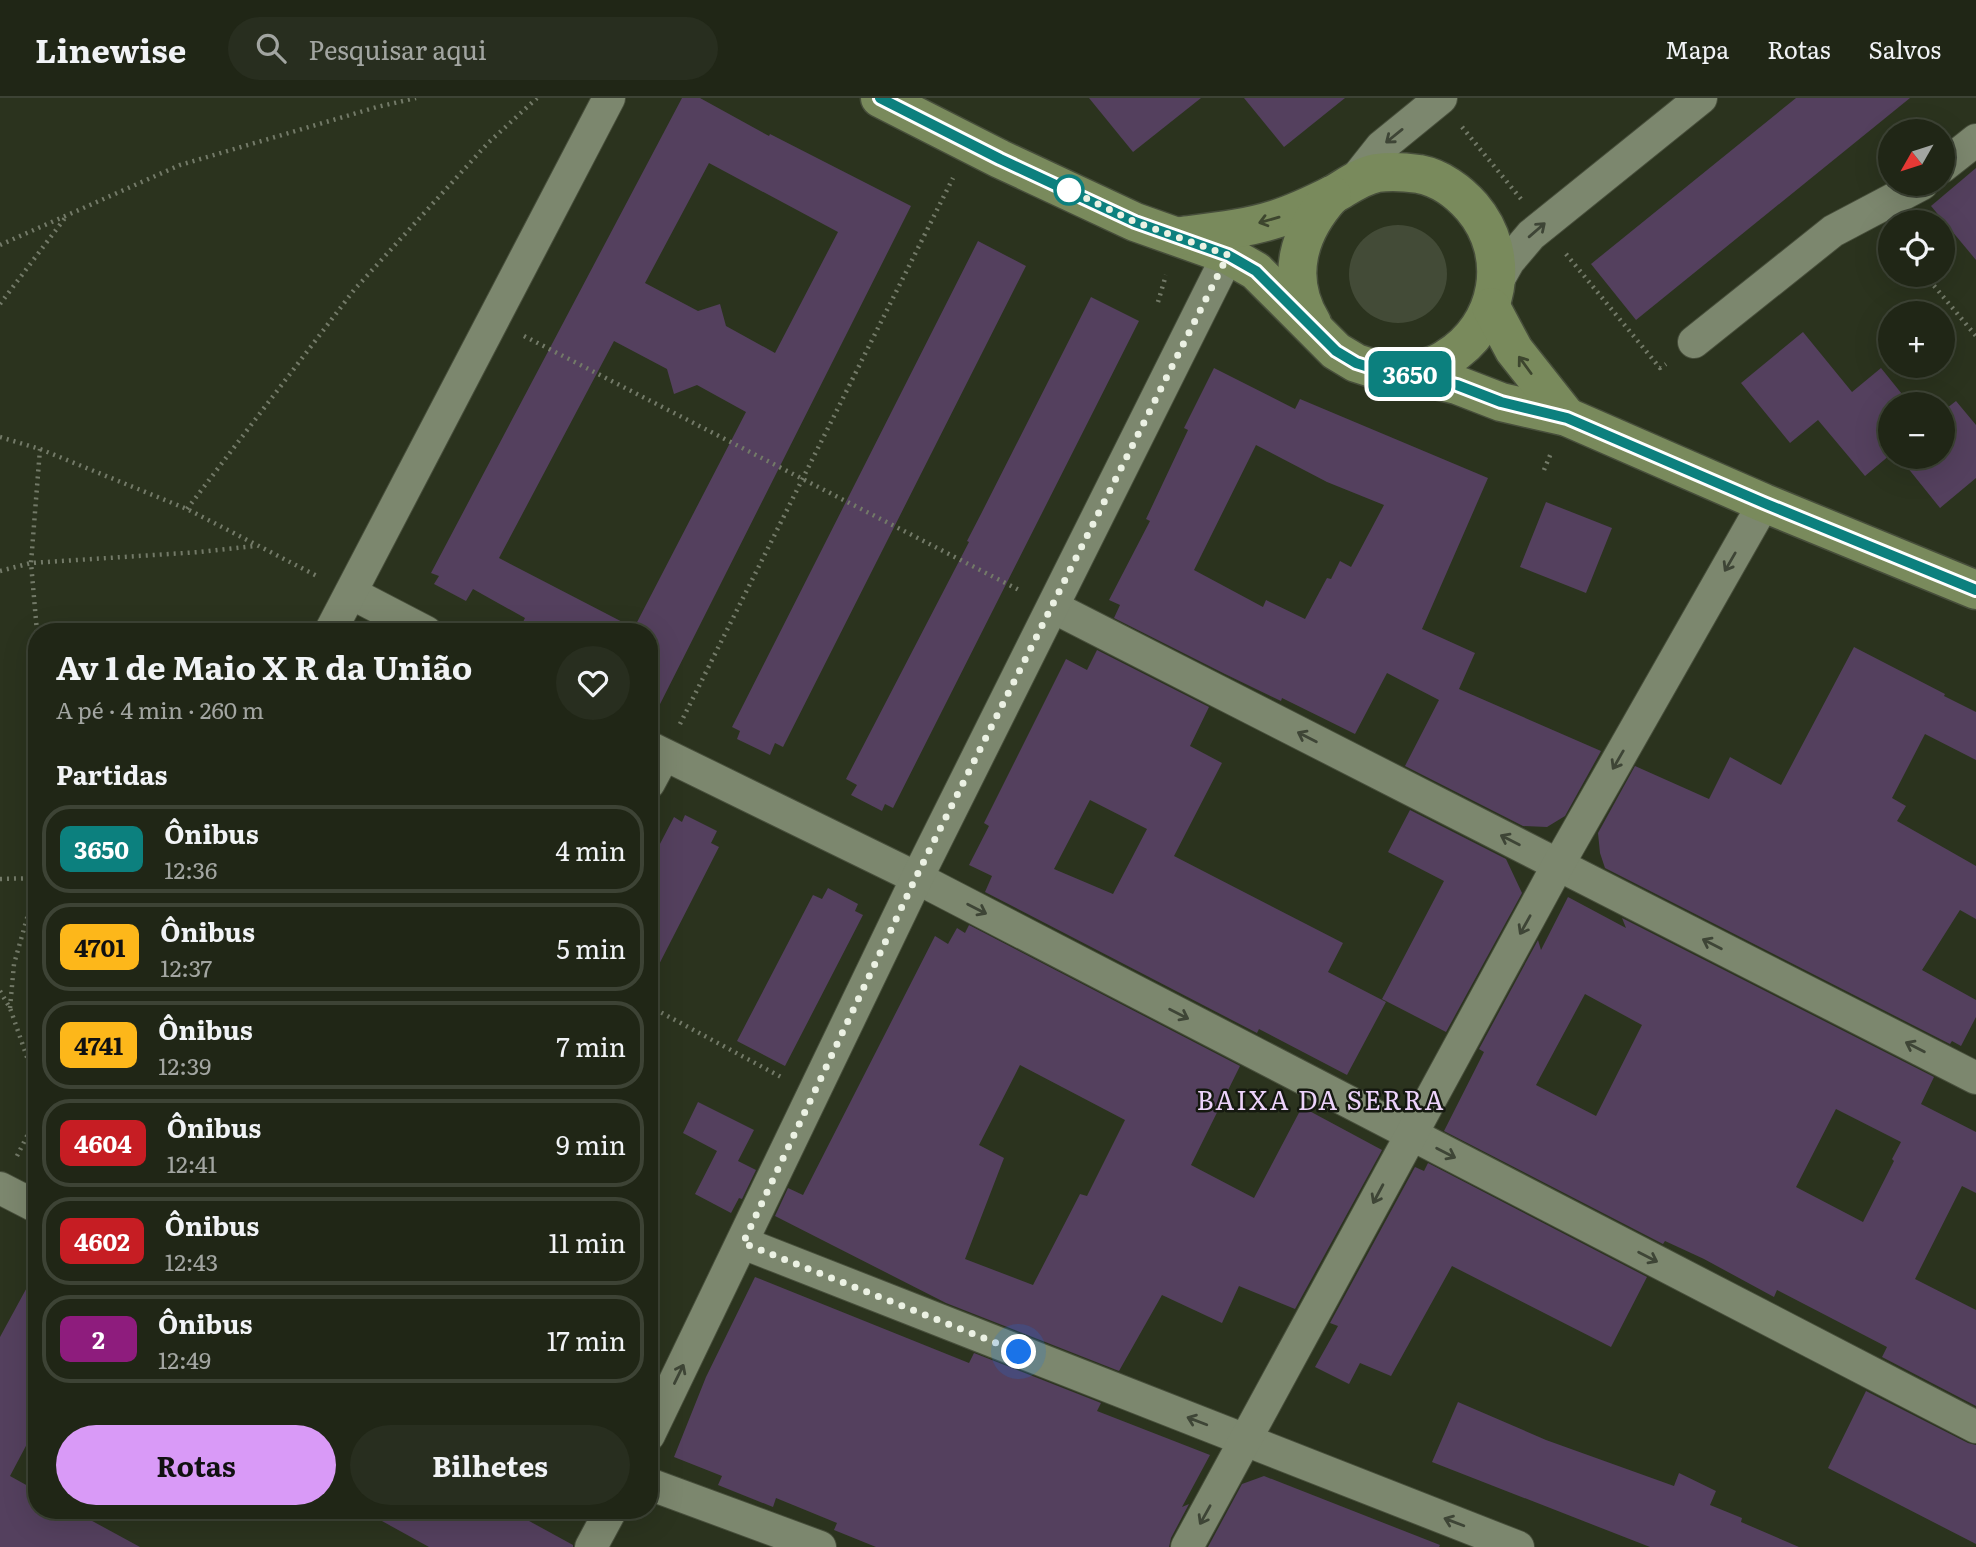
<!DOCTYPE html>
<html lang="pt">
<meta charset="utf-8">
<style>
body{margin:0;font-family:Literata,serif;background:#282e1f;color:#f1f3f6;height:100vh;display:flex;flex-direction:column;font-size:26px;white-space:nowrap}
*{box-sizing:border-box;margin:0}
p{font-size:23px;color:#a2a5a1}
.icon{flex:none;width:38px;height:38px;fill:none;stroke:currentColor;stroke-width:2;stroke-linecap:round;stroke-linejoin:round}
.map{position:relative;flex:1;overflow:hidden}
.drawer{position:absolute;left:28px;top:525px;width:630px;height:896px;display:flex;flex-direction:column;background:#202616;border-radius:28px;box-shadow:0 7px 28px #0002,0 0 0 2px #3d4335}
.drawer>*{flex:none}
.badge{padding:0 14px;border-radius:10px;font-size:24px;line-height:46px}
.needle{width:46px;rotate:231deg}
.fabs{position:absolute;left:1878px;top:21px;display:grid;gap:14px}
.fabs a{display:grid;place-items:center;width:77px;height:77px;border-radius:50%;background:#202616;box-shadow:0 7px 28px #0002,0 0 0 2px #3d4335;font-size:35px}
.you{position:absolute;width:35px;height:35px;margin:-18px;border:5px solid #fff;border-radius:50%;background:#1a73e8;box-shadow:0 0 0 10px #1a73e833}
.map>.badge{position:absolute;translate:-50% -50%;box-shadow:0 0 0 4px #fff}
h2{padding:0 28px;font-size:26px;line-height:63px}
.round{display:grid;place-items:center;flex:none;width:74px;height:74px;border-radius:37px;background:#282e1f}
.headline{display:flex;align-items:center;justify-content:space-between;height:119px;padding:0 28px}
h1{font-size:33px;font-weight:700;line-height:52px}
.cta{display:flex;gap:14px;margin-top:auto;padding:14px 28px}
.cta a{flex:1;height:80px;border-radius:42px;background:#d99af7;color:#111;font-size:28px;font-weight:700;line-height:80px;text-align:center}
.cta a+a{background:#282e1f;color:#f1f3f6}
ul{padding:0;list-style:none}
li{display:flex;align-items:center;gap:21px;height:88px;margin:0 14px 10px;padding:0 14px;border:4px solid #3d4335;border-radius:28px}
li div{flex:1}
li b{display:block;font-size:26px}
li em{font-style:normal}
li .badge{min-width:77px;font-weight:700;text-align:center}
header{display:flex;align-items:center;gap:42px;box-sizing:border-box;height:98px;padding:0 35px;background:#202616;border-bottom:2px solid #3d4335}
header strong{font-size:33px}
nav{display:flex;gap:38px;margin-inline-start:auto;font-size:24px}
.search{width:490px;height:63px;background:#282e1f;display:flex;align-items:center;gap:18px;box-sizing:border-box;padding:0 24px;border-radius:38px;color:#a2a5a1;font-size:26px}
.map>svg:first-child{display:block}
.green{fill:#434b37}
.building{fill:#54405e;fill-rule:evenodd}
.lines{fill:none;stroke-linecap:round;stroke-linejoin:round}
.street-casing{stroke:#474e3b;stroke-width:34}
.secondary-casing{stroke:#474e3b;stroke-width:41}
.path{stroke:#737a68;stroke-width:4.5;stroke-dasharray:2 5;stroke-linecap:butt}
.street{stroke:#7c876e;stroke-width:32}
.secondary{stroke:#798a5c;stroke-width:38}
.oneway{stroke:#3e4536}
.oneway2{stroke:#3d462e}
.line-casing{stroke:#fff;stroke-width:16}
.line{stroke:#0c807e;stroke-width:10}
.walk{stroke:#ebf1e3;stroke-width:7;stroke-dasharray:0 12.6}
.stop-dot{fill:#fff;stroke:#0c807e;stroke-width:3.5}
.labels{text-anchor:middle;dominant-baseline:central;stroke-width:5;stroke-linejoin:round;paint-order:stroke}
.neighbourhood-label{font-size:26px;letter-spacing:2px;fill:#edd3fb;stroke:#151910}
</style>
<header>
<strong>Linewise</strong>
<div class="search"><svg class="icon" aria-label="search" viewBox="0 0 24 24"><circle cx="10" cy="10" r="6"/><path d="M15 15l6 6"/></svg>Pesquisar aqui</div>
<nav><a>Mapa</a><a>Rotas</a><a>Salvos</a></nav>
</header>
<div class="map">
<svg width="1976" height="1449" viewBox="0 0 1976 1449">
<rect width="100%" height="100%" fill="#2b331e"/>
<circle class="green" cx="1398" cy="176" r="49"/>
<g class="building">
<path d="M 682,0 L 700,0 L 769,38 L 770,36 L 911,108 L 649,628 L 649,534 L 518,534 L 525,520 L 473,491 L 466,503 L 434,486 L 439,478 L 431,475 ZM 709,65 L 838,134 L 775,255 L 726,228 L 720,206 L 698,213 L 645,185 ZM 614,243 L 667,271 L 674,296 L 697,287 L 746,314 L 634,530 L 499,460 Z"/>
<polygon points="1089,0 1201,0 1133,54"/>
<polygon points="1244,0 1345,0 1284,49"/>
<polygon points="1796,0 1910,0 1636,222 1591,166"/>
<polygon points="1976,70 1976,162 1931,108"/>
<polygon points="978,143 1026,168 783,649 775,645 770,657 737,641 740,633 732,629"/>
<polygon points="1091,199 1139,223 893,710 885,706 882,713 851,697 857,687 846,681 969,444 967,443 981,416"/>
<polygon points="1803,234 1852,294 1881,270 1910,306 1890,306 1890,357 1865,378 1818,322 1790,345 1741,285"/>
<path d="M 1214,270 L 1295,311 L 1300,301 L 1488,380 L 1422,531 L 1475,555 L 1459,591 L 1601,653 L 1565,718 L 1547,729 L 1523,728 L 1405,668 L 1439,602 L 1387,575 L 1355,636 L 1282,600 L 1281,603 L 1225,576 L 1114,520 L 1120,507 L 1109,502 L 1150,423 L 1146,421 L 1188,332 L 1184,330 ZM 1256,347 L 1327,384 L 1384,407 L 1351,469 L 1340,463 L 1331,481 L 1327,480 L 1305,521 L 1266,502 L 1263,509 L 1194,472 Z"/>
<polygon points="1956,303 1976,327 1976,380 1940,410 1899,359 1942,359 1942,314"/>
<polygon points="1546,404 1612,430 1586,495 1520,469"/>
<polygon points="1854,549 1945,596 1944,598 1976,614 1976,662 1925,636 1892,700 1906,708 1897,723 1976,768 1976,821 1960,812 1922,872 1976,902 1976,919 1961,948 1952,943 1950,946 1605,770 1600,755 1598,735 1635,668 1709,701 1730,659 1781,687"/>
<path d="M 1097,552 L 1209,609 L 1190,648 L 1222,665 L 1174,758 L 1343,845 L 1328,874 L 1386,904 L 1347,977 L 1259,931 L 1257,935 L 985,794 L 992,778 L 969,767 L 989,728 L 984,725 L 1066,561 L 1087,572 ZM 1090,702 L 1147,731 L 1113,796 L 1054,771 Z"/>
<polygon points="1410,712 1506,761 1522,795 1446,934 1382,901 1444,783 1388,754"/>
<polygon points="685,717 717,733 711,745 719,749 649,886 649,767 674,719 682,724"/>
<polygon points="828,790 858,806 855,813 863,817 785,968 737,943 813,797 822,801"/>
<path d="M 1568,799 L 1626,830 L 1622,820 L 1934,979 L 1921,1006 L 1976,1034 L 1976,1095 L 1962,1088 L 1915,1181 L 1976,1212 L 1976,1308 L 1882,1259 L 1887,1249 L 1777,1192 L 1774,1199 L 1704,1161 L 1665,1143 L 1663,1146 L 1444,1033 L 1484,954 L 1479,951 L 1538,842 L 1541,852 ZM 1585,896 L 1642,927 L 1596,1018 L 1536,987 ZM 1836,1011 L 1901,1044 L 1892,1061 L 1894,1063 L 1863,1124 L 1796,1089 Z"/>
<path d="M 969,827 L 1240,968 L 1191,1067 L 1254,1100 L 1302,1009 L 1382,1052 L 1295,1211 L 1239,1188 L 1222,1225 L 1162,1197 L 1119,1273 L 946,1205 L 775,1118 L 788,1090 L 803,1097 L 935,838 L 948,846 L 957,830 L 965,835 ZM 1020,967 L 1125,1022 L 1087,1098 L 1080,1096 L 1033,1187 L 965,1161 L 1004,1060 L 979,1047 Z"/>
<polygon points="698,1004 754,1032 738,1063 756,1072 742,1101 739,1100 731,1115 695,1096 717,1053 683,1035"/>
<polygon points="1428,1065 1647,1179 1611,1249 1452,1168 1391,1278 1360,1265 1349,1286 1315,1269 1338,1228 1330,1225 1415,1069 1424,1073"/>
<polygon points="37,1171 37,1327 10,1378 37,1393 37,1412 72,1412 140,1449 0,1449 0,1239"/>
<polygon points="755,1179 969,1265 974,1255 1101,1305 1097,1313 1210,1357 1182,1409 1189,1406 1171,1440 1169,1449 876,1449 834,1432 837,1425 776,1400 773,1409 718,1387 722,1378 674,1359 706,1279"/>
<polygon points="1866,1293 1968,1345 1976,1347 1976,1446 1828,1370"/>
<polygon points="1458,1304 1546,1342 1674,1388 1679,1375 1716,1393 1710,1407 1742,1420 1741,1424 1799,1449 1650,1449 1432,1364"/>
<polygon points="1264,1378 1440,1447 1439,1449 1208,1449 1242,1386"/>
<polygon points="362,1412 509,1412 573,1447 573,1449 429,1449"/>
</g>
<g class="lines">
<g class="street-casing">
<g id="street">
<polyline points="1942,69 1976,42"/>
<polyline points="1354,83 1381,49 1441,0"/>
<polyline points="1496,186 1509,163 1531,137 1701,0"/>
<polyline points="1694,244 1833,133 1922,86"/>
<polyline points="351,495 426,534"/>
<polyline points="1053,509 1976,980"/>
<polyline points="330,534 609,0"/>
<polyline points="649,649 917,780 1976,1329"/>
<polyline points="649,685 664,657"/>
<polyline points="0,1090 37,1109"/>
<polyline points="743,1145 1518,1449"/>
<polyline points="649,1337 917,780 1228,157"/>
<polyline points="649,1386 820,1449"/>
<polyline points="591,1449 611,1412"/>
<polyline points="1187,1449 1558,767 1764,405"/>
</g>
</g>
<g class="secondary-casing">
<g id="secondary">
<polyline points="880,0 1000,61 1135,124 1228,157 1256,173 1336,253 1356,265 1378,272 1402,274 1457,287 1501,304 1567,319 1764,405 1976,492"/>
<path d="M 1181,138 C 1213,134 1245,131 1276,121 C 1295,115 1316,105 1334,96 C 1348,88 1361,78 1377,75 C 1391,73 1405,74 1419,76 C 1440,80 1459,94 1472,109 C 1513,157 1500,228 1447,260 C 1434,269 1418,272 1402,274"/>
<polyline points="1491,209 1514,252 1567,319"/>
<path d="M 1312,225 C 1284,179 1299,133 1332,97"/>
</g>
</g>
<g class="path">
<polyline points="1462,29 1521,101"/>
<polyline points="0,147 180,67 377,9 416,0"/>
<polyline points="1566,156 1660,270 1666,266"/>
<polyline points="1925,177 1976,238"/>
<polyline points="1158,204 1166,177"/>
<polyline points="0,206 65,120"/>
<polyline points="524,238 1021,493"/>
<polyline points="0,339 40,351 187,411 319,479"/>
<polyline points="1544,372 1551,355"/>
<polyline points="187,411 354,192 488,45 537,0"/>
<polyline points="0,473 31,465 200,454 255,448"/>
<polyline points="37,534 31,465 40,351"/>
<polyline points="680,626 953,80"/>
<polyline points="0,781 37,780"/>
<polyline points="0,893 10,910 37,988"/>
<polyline points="649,908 781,979"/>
<polyline points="10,910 14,866 37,785"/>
<polyline points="17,1058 37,1018"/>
</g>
<use href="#street" class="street"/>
<use href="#secondary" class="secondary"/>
</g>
<defs><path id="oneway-shaft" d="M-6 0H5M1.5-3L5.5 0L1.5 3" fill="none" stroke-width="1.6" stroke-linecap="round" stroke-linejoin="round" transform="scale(1.75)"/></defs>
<g class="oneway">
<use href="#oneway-shaft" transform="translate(1394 38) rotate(141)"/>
<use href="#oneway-shaft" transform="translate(1537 132) rotate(-41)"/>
<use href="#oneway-shaft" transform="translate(1730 464) rotate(120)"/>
<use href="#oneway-shaft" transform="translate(1307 639) rotate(-153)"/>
<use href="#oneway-shaft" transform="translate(1618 662) rotate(120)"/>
<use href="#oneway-shaft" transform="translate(1510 742) rotate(-153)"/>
<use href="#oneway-shaft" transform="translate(977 811) rotate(27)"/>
<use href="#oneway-shaft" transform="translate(1525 827) rotate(119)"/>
<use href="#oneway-shaft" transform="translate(1712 846) rotate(-153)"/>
<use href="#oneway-shaft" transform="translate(1179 916) rotate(27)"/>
<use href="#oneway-shaft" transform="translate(1915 949) rotate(-153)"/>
<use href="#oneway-shaft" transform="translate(1446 1055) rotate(27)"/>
<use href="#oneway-shaft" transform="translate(1378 1096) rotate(118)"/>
<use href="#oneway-shaft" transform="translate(1648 1159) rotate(27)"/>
<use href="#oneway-shaft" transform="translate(679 1276) rotate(-64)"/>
<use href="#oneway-shaft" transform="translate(1197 1323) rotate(-159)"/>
<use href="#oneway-shaft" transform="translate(1205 1417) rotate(119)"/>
<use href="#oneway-shaft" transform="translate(1454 1424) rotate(-159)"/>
</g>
<g class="oneway2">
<use href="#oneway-shaft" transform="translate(1269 122) rotate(164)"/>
<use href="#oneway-shaft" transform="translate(1525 267) rotate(-126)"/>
</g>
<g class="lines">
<g class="line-casing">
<polyline id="line" points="880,0 1000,61 1135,124 1228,157 1256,173 1336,253 1356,265 1378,272 1402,274 1457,287 1501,304 1567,320 1764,405 1976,492"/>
</g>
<use href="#line" class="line"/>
<polyline class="walk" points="1019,1254 743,1145 916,779 1228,157 1135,124 1069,92"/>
</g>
<circle class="stop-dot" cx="1069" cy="92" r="14"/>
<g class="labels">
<g class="neighbourhood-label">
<text x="1321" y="1000">BAIXA DA SERRA</text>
</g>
</g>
</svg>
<div class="fabs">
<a><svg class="needle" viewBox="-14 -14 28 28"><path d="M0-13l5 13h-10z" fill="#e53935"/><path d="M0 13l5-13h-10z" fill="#a2a5a1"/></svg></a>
<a><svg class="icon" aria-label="locate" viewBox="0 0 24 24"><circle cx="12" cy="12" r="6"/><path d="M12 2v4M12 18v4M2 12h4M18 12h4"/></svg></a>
<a>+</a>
<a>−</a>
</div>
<div class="you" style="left:1019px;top:1254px"></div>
<b class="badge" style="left:1410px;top:276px;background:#0c807e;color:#fff">3650</b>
<section class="drawer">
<div class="headline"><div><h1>Av 1 de Maio X R da União</h1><p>A pé · 4 min · 260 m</p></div><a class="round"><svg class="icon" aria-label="heart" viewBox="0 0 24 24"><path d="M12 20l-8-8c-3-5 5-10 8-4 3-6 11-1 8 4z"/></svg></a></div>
<h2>Partidas</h2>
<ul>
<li><span class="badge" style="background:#0c807e;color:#fff">3650</span><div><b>Ônibus</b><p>12:36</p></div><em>4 min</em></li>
<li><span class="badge" style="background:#fdb71a;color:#111">4701</span><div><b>Ônibus</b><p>12:37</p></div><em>5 min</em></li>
<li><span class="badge" style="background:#fdb71a;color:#111">4741</span><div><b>Ônibus</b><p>12:39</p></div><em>7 min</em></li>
<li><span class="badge" style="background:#c61d23;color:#fff">4604</span><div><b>Ônibus</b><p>12:41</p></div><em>9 min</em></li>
<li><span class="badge" style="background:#c61d23;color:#fff">4602</span><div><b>Ônibus</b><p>12:43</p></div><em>11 min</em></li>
<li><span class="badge" style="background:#8e1c7d;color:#fff">2</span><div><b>Ônibus</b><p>12:49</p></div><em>17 min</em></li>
</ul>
<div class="cta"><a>Rotas</a><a>Bilhetes</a></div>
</section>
</div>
